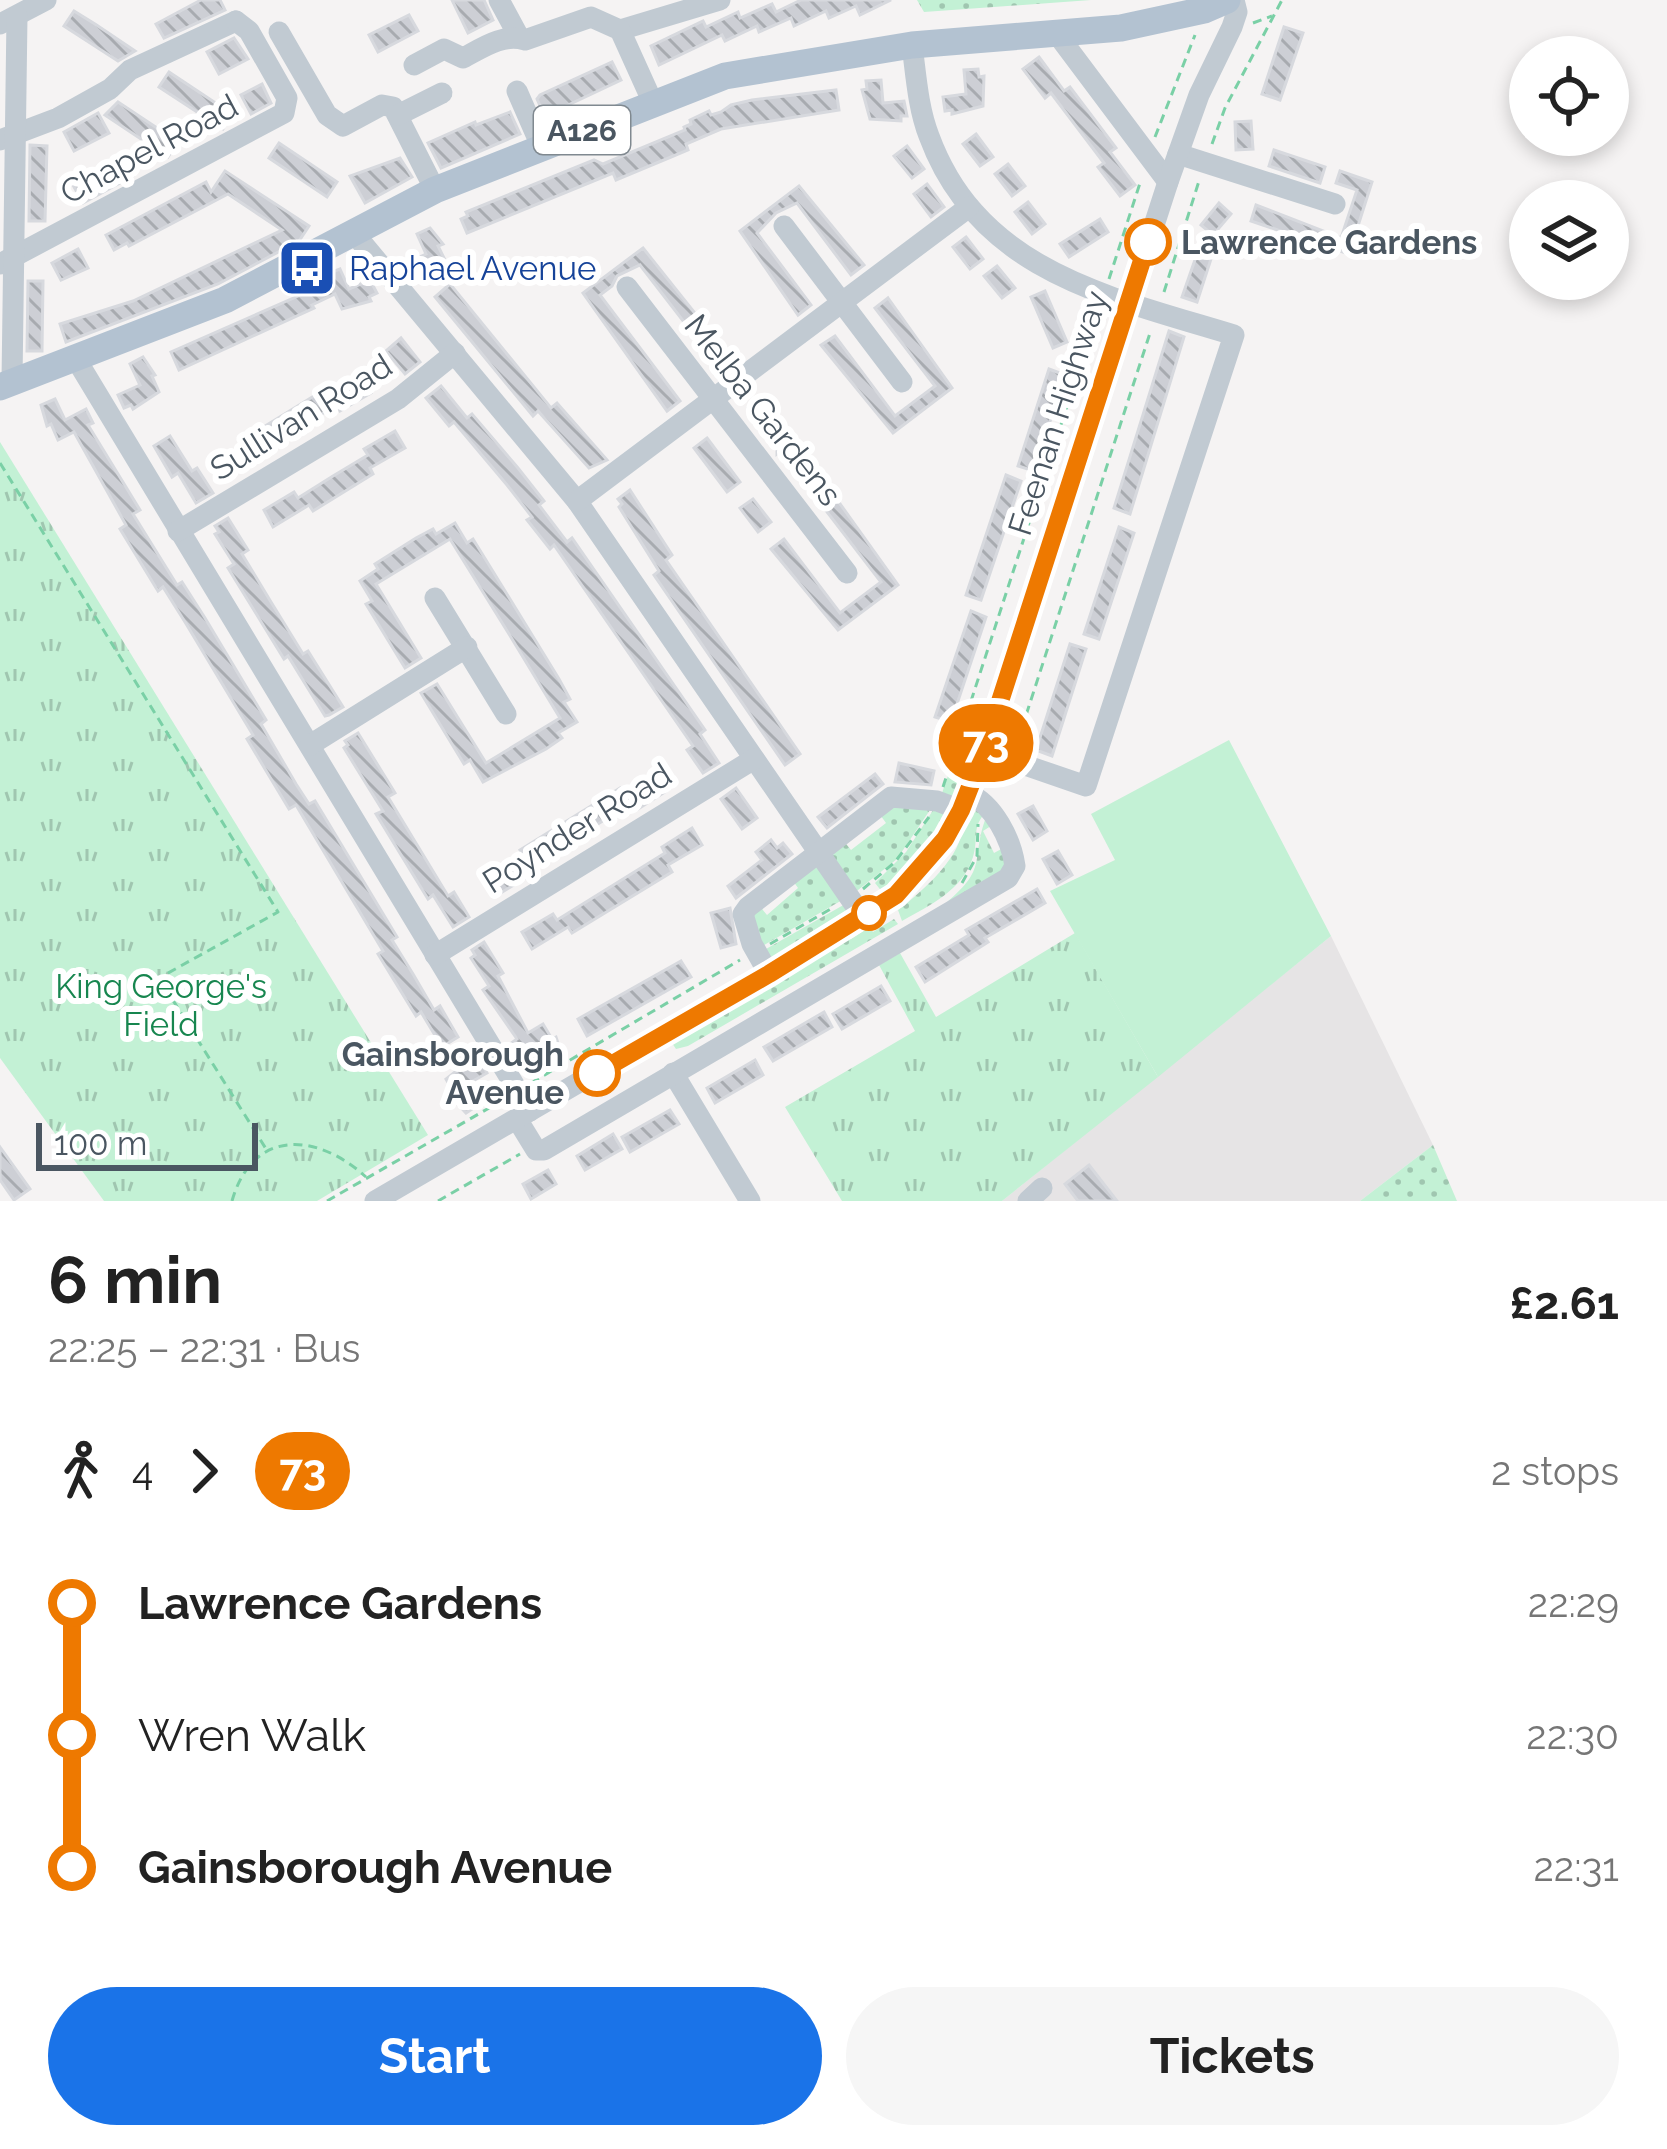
<!DOCTYPE html>
<meta charset="utf-8">
<style>
body{margin:0;font-family:Raleway,sans-serif;background:#f6f6f6;color:#222;height:100vh;display:flex;flex-direction:column;font-size:45px;white-space:nowrap}
*{box-sizing:border-box;margin:0}
p{font-size:39px;color:#767676}
.icon{flex:none;width:66px;height:66px;fill:none;stroke:currentColor;stroke-width:2;stroke-linecap:round;stroke-linejoin:round}
.map{position:relative;height:1201px;overflow:hidden}
.drawer{display:flex;flex-direction:column;background:#fff;flex:1}
.drawer>*{flex:none}
.badge{padding:0 24px;border-radius:39px;font-size:42px;line-height:78px}
.buttons{position:absolute;left:1509px;top:36px;display:grid;gap:24px}
.buttons a{display:grid;place-items:center;width:120px;height:120px;border-radius:50%;background:#fff;box-shadow:0 6px 18px #0003;font-size:60px}
.scale{position:absolute;left:36px;bottom:30px;width:222px;box-sizing:border-box;padding-left:12px;border:6px solid #4a5661;border-top:0;font-size:33px;line-height:42px;white-space:nowrap;color:#4a5661;-webkit-text-stroke:9px #fff;paint-order:stroke}
.map>.badge{position:absolute;translate:-50% -50%;box-shadow:0 0 0 6px #fff}
.legs{display:flex;align-items:center;gap:18px;height:132px;padding:0 48px;font-size:39px}
.legs p{margin-inline-start:auto}
.headline{display:flex;align-items:center;justify-content:space-between;height:204px;padding:0 48px}
h1{font-size:66px;font-weight:700;line-height:90px}
.cta{display:flex;gap:24px;margin-top:auto;padding:24px 48px}
.cta a{flex:1;height:138px;border-radius:72px;background:#1a73e8;color:#fff;font-size:48px;font-weight:700;line-height:138px;text-align:center}
.cta a+a{background:#f6f6f6;color:#222}
ul{padding:0 48px;list-style:none}
li{display:flex;align-items:center;gap:42px;height:132px;font-size:45px}
li i{display:grid;place-items:center;width:18px;height:100%;margin:0 15px;background:currentColor}
li i::after{content:'';width:30px;height:30px;margin:-15px;border:9px solid;border-radius:50%;background:#fff}
li p{margin-inline-start:auto}
li:first-child i{background:linear-gradient(#0000 50%,currentColor 0)}
li:last-child i{background:linear-gradient(currentColor 50%,#0000 0)}
.map>svg:first-child{display:block}
.education{fill:#e6e4e5}
.grass{fill:url(#grass-dots)}
.park{fill:url(#park-tufts)}
.garden{fill:#c3f1d5}
.building{fill:url(#building-back-hatch);stroke:#d7d9de;stroke-width:3}
.lines{fill:none;stroke-linecap:round;stroke-linejoin:round}
.path{stroke:#7ad0a6;stroke-width:3;stroke-dasharray:9 6;stroke-linecap:butt}
.minor{stroke:#c1cad2;stroke-width:21}
.major{stroke:#b3c2d1;stroke-width:27}
.line-1-casing{stroke:#fff;stroke-width:27}
.line-1{stroke:#ee7900;stroke-width:18}
.stop-1-dot{fill:#fff;stroke:#ee7900;stroke-width:6}
.labels{text-anchor:middle;dominant-baseline:central;stroke-width:12;stroke-linejoin:round;paint-order:stroke}
.shield{fill:#fff;stroke:#808990;stroke-width:3}
.shield-label{font-size:30px;font-weight:bold;fill:#4a5661}
.street-label{font-size:33px;fill:#4a5661;stroke:#fff}
.stop-label{font-size:33px;font-weight:bold;fill:#4a5661;stroke:#fff;text-anchor:start}
.transit-label{font-size:33px;fill:#164399;stroke:#fff;text-anchor:start}
.park-label{font-size:33px;fill:#17864f;stroke:#fff}
</style>
<div class="map">
<svg width="1667" height="1201" viewBox="0 0 1667 1201">
<defs>
<pattern id="grass-dots" width="8" height="8" patternUnits="userSpaceOnUse" patternTransform="scale(3)"><rect width="8" height="8" fill="#c3f1d5"/><path d="M2 2h.1M6 6h.1" fill="none" stroke="#a0c6b0" stroke-width="1.8" stroke-linecap="round"/></pattern>
<pattern id="park-tufts" width="24" height="20" patternUnits="userSpaceOnUse" patternTransform="scale(3)"><rect width="24" height="20" fill="#c3f1d5"/><path d="M3 7l-1-3M5 7V3M7 7l1-3M15 17l-1-3M17 17v-4M19 17l1-3" fill="none" stroke="#a0c6b0"/></pattern>
<pattern id="building-back-hatch" width="6" height="6" patternUnits="userSpaceOnUse" patternTransform="scale(3)"><rect width="6" height="6" fill="#cdcfd5"/><path d="M-1 5l2 2M0 0l6 6M5-1l2 2" fill="none" stroke="#a8abb0"/></pattern>
</defs>
<rect width="100%" height="100%" fill="#f5f3f3"/>
<polygon class="education" points="1331,936 1433,1145 1360,1201 1002,1201"/>
<g class="grass">
<polygon points="917,0 1091,0 924,12"/>
<polygon points="974,699 984,702 988,709 958,796 940,799"/>
<polygon points="891,802 934,804 897,859 853,894 827,850 842,839 851,850 886,823 878,812"/>
<polygon points="937,804 948,808 926,853 883,893 875,883 906,852"/>
<path d="M 977,810 L 986,812 C 971,828 979,838 973,857 C 963,890 930,905 902,921 L 898,910 C 922,892 964,855 962,825 Z"/>
<path d="M 985,820 L 994,824 L 983,831 L 994,853 L 1005,847 L 1004,872 L 947,902 C 988,868 971,860 985,820 Z"/>
<polygon points="814,861 844,899 759,948 750,910 758,904 767,915 798,888 791,878"/>
<polygon points="847,903 849,915 771,961 759,953"/>
<polygon points="894,919 898,924 688,1046 676,1049 672,1043 830,951 842,937 851,939 869,927 873,932"/>
<polygon points="1433,1145 1457,1201 1360,1201"/>
</g>
<g class="park">
<polygon points="0,442 428,1135 317,1201 104,1201 0,1058"/>
<polygon points="1075,933 1158,1077 1002,1201 842,1201 785,1107 915,1031 879,965 900,953 936,1017"/>
</g>
<polygon class="garden" points="1229,740 1331,936 1158,1077 1050,891 1115,860 1091,814"/>
<g class="building">
<polygon points="201,0 220,0 225,10 164,38 156,24"/>
<polygon points="452,0 484,0 493,20 468,33"/>
<polygon points="801,0 891,0 860,15 856,6 829,18 826,11 794,26 791,18 759,32 757,26 725,41 722,35 659,65 651,46 703,21 706,27 738,12 740,18 772,4 776,12"/>
<polygon points="74,11 95,24 135,51 118,61 64,26"/>
<polygon points="409,15 418,31 378,52 369,35"/>
<polygon points="1284,27 1303,33 1280,100 1262,94"/>
<polygon points="234,38 248,59 219,74 207,52"/>
<polygon points="1039,57 1064,91 1070,87 1116,148 1110,152 1135,185 1120,196 1098,167 1104,163 1051,93 1045,98 1023,69"/>
<polygon points="612,62 621,80 564,107 565,110 547,121 537,99 540,95"/>
<polygon points="978,69 979,77 984,76 983,106 952,114 952,110 945,111 943,97 966,94 964,70"/>
<polygon points="169,72 232,114 223,129 159,87"/>
<polygon points="881,80 883,103 904,101 907,116 901,116 901,121 870,119 862,90 867,89 866,81"/>
<polygon points="262,84 271,103 251,114 241,95"/>
<polygon points="836,90 839,110 721,129 686,144 688,150 671,157 616,180 613,173 467,233 461,219 468,216 466,212 594,160 603,164 685,130 684,127 691,124 690,120 709,111 711,115 721,112 731,105 752,100"/>
<polygon points="118,102 178,142 168,157 105,115"/>
<polygon points="510,112 520,134 441,168 428,143 475,122 476,125"/>
<polygon points="98,113 109,133 74,151 64,132"/>
<polygon points="1251,121 1253,149 1236,150 1235,122"/>
<polygon points="976,134 993,157 980,166 963,144"/>
<polygon points="279,143 337,182 327,197 269,158"/>
<polygon points="30,145 47,146 45,221 29,221"/>
<polygon points="907,146 924,169 912,178 894,156"/>
<polygon points="1274,150 1325,167 1320,183 1269,166"/>
<polygon points="123,158 133,176 83,203 73,185"/>
<polygon points="400,158 412,177 365,203 350,176"/>
<polygon points="1008,164 1025,186 1012,196 995,174"/>
<polygon points="225,171 309,226 299,241 218,284 66,342 60,324 133,301 282,230 228,194 129,246 127,243 114,250 106,235 206,182 211,192"/>
<polygon points="1340,171 1372,182 1349,254 1251,221 1256,205 1341,238 1357,190 1336,183"/>
<polygon points="927,184 944,207 931,217 914,194"/>
<polygon points="799,186 864,265 851,275 797,203 776,213 757,233 811,305 798,315 740,231"/>
<polygon points="1028,202 1045,224 1032,234 1015,212"/>
<polygon points="1219,203 1231,214 1213,235 1201,225"/>
<polygon points="1100,219 1108,232 1069,257 1060,244"/>
<polygon points="430,228 443,244 438,246 446,262 435,267 438,270 421,278 418,274 411,277 405,264 426,254 417,234"/>
<polygon points="966,237 983,259 970,269 953,247"/>
<polygon points="643,248 733,361 721,370 640,265 617,276 612,286 600,295 680,401 667,411 583,293"/>
<polygon points="78,249 88,268 61,280 52,263"/>
<polygon points="1197,254 1211,259 1197,302 1182,297"/>
<polygon points="997,266 1015,288 1002,298 984,276"/>
<polygon points="340,269 349,289 370,280 377,293 369,297 371,301 342,309 335,294 312,305 314,308 179,370 171,352 330,282 327,274"/>
<polygon points="28,281 43,281 42,351 27,351"/>
<polygon points="450,284 551,408 557,403 607,460 589,468 538,411 533,416 435,297"/>
<polygon points="1045,291 1067,342 1053,348 1031,297"/>
<polygon points="888,298 952,388 893,433 821,345 835,336 895,416 935,386 875,308"/>
<polygon points="1169,331 1184,337 1130,514 1114,508"/>
<polygon points="401,338 420,362 405,374 386,351"/>
<polygon points="143,357 155,375 152,376 159,392 133,409 131,405 124,408 118,395 140,385 130,364"/>
<polygon points="1049,369 1065,375 1034,471 1018,466"/>
<polygon points="361,376 371,393 340,411 337,405 266,447 270,454 239,472 230,456 266,434 262,428 322,391 326,397"/>
<polygon points="441,386 467,418 472,414 518,468 544,501 539,505 567,542 572,538 705,730 700,734 719,763 703,773 687,750 693,746 554,545 550,549 527,520 532,517 507,485 454,422 449,426 426,398"/>
<polygon points="761,398 794,441 777,454 777,446 748,408"/>
<polygon points="55,399 65,420 86,409 93,423 88,425 140,510 133,514 177,585 182,582 205,618 266,720 261,724 296,784 309,804 315,801 397,937 392,940 413,974 434,1010 440,1006 458,1037 442,1047 421,1012 416,1016 378,954 383,951 296,805 289,809 247,739 253,735 185,622 163,587 158,591 120,529 126,525 74,432 58,440 51,424 47,426 41,405"/>
<polygon points="395,431 405,448 370,468 373,474 313,511 309,505 273,527 264,510 294,492 298,498 333,476 368,455 364,449"/>
<polygon points="170,436 192,471 197,468 213,493 196,503 178,473 172,477 154,446"/>
<polygon points="707,438 740,482 727,492 694,448"/>
<polygon points="808,459 898,585 838,630 771,549 784,539 840,613 881,582 794,469"/>
<polygon points="1006,475 1021,481 981,600 966,595"/>
<polygon points="630,490 672,555 666,560 800,754 785,765 654,575 659,571 619,507 622,504 618,499"/>
<polygon points="753,499 771,522 758,532 740,508"/>
<polygon points="228,518 248,550 242,554 271,602 303,654 308,651 343,707 329,715 325,716 288,656 284,659 228,568 234,564 215,534 219,532 215,526"/>
<polygon points="455,523 467,543 473,539 559,679 570,699 564,702 577,722 558,733 562,738 546,749 483,782 470,760 464,764 421,693 437,684 486,763 560,718 509,634 450,539 376,584 421,658 405,668 366,604 372,601 360,581 378,569 375,564 416,538 433,529 436,534"/>
<polygon points="1119,527 1134,533 1099,639 1084,634"/>
<polygon points="971,611 986,617 951,722 935,717"/>
<polygon points="1070,644 1086,649 1052,756 1036,750"/>
<polygon points="358,733 395,793 388,797 448,896 454,892 469,917 453,927 433,895 428,899 376,814 383,811 344,748 348,745 345,741"/>
<polygon points="899,763 934,771 931,785 895,782"/>
<polygon points="656,770 668,790 638,809 633,802 526,869 530,875 499,894 489,878 524,857 520,850 620,788 624,794"/>
<polygon points="875,774 883,784 827,828 818,817"/>
<polygon points="736,788 757,818 742,829 721,799"/>
<polygon points="1033,806 1047,831 1033,840 1018,814"/>
<polygon points="692,828 702,845 668,865 672,872 572,933 568,927 532,949 522,932 553,914 557,920 665,853 662,847"/>
<polygon points="771,840 777,848 783,843 792,854 736,898 728,886 762,860 756,852"/>
<polygon points="1058,851 1072,875 1057,884 1043,859"/>
<polygon points="1037,889 1045,903 985,938 988,942 925,982 916,967 969,935 966,930"/>
<polygon points="730,908 736,944 721,948 711,913"/>
<polygon points="484,942 503,973 498,976 528,1033 543,1024 552,1039 556,1037 563,1058 550,1065 538,1045 517,1056 510,1044 517,1039 483,990 489,986 471,958 475,955 472,950"/>
<polygon points="681,961 691,977 587,1036 578,1019"/>
<polygon points="881,986 890,1001 842,1029 833,1014"/>
<polygon points="824,1012 832,1027 773,1061 764,1047"/>
<polygon points="470,1060 472,1064 480,1060 487,1073 466,1085 478,1105 466,1113 451,1097 455,1094 446,1079"/>
<polygon points="755,1060 763,1075 715,1103 707,1088"/>
<polygon points="670,1110 679,1124 630,1152 622,1137"/>
<polygon points="613,1134 622,1149 585,1170 577,1156"/>
<polygon points="0,1147 30,1189 14,1200 0,1180"/>
<polygon points="1089,1165 1117,1201 1078,1201 1065,1184"/>
<polygon points="548,1170 556,1184 531,1199 523,1184"/>
</g>
<g class="lines">
<g class="path">
<polyline points="1253,23 1272,16"/>
<polyline points="1155,137 1195,35"/>
<polyline points="1212,144 1225,108 1282,0"/>
<polyline points="1109,279 1141,180"/>
<polyline points="1164,292 1199,181"/>
<polyline points="0,463 278,912 159,978 268,1152"/>
<polyline points="1017,743 1151,330"/>
<polyline points="943,787 1098,311"/>
<polyline points="962,883 977,856 978,824"/>
<polyline points="863,889 895,862 929,817"/>
<polyline points="770,944 834,907"/>
<polyline points="531,1083 740,960"/>
<path d="M 232,1201 C 253,1127 318,1133 366,1177"/>
<polyline points="327,1201 503,1100"/>
<polyline points="438,1201 520,1154"/>
</g>
<g class="minor">
<polyline points="499,0 519,37"/>
<polyline points="0,24 46,0"/>
<polyline points="620,30 720,0"/>
<polyline points="279,32 327,115 343,126 382,105 393,107 435,190"/>
<polyline points="1057,34 1168,182"/>
<path d="M 912,45 C 916,75 918,108 929,136 C 979,272 1110,297 1234,335 L 1086,786 L 984,751"/>
<path d="M 414,65 L 444,49 L 463,58 C 482,48 503,33 525,40 L 591,17 L 620,30 L 653,103"/>
<polyline points="517,91 541,146"/>
<polyline points="398,115 442,93"/>
<polyline points="0,140 58,118 110,89 130,70 236,21"/>
<polyline points="1178,154 1335,204"/>
<polyline points="784,226 902,382"/>
<polyline points="353,232 577,501 863,917"/>
<polyline points="0,264 284,113 287,98 249,31 236,21"/>
<polyline points="627,287 847,573"/>
<polyline points="76,359 530,1111"/>
<polyline points="12,381 17,16"/>
<polyline points="577,501 969,207"/>
<polyline points="178,531 398,399 455,353"/>
<polyline points="435,598 506,714"/>
<polyline points="310,745 467,647"/>
<polyline points="435,955 754,759"/>
<polyline points="769,974 752,944 743,914 748,907 891,797 937,801 961,810"/>
<polyline points="673,1073 750,1201"/>
<path d="M 517,1119 L 536,1150 L 544,1150 L 1008,878 L 1015,866 C 1011,839 994,805 968,793"/>
<path d="M 375,1201 L 868,914 C 930,874 959,818 984,751 L 1168,182 L 1199,95 L 1232,27 L 1237,12 L 1234,0"/>
<polyline points="1028,1201 1042,1188"/>
</g>
<polyline class="major" points="0,387 225,300 435,190 725,76 912,45 1121,28 1204,10 1227,0"/>
</g>
<g class="lines">
<g class="line-1-casing">
<polyline id="line-1" points="597,1073 769,974 896,895 945,839 961,810 984,751 1148,242"/>
</g>
<use href="#line-1" class="line-1"/>
</g>
<defs>
<g id="bus-square" transform="scale(3)"><rect x="-9" y="-9" width="18" height="18" rx="4" fill="#1a4fb4" stroke="#fff"/><path d="M-5-6H5V4H4V6H2V4H-2V6H-4V4H-5ZM-3.5-4V0h7V-4ZM-3.5 1.2v1.5H-2V1.2ZM2 1.2v1.5H3.5V1.2Z" fill="#fff"/></g>
</defs>
<g fill-rule="evenodd">
<use href="#bus-square" x="307" y="268"/>
</g>
<g class="stop-1-dot">
<circle cx="1148" cy="242" r="21"/>
<circle cx="869" cy="913" r="15"/>
<circle cx="597" cy="1073" r="21"/>
</g>
<g class="labels">
<rect class="shield" x="534" y="106" width="96" height="48" rx="9"/>
<g class="shield-label">
<text x="582" y="130">A126</text>
</g>
<g class="street-label">
<text transform="translate(149 149) rotate(-28)">Chapel Road</text>
<text transform="translate(763 410) rotate(52)">Melba Gardens</text>
<text transform="translate(1058 413) rotate(-72)">Feenan Highway</text>
<text transform="translate(301 417) rotate(-32)">Sullivan Road</text>
<text transform="translate(577 828) rotate(-32)">Poynder Road</text>
</g>
<g class="stop-label">
<text x="1181" y="242">Lawrence Gardens</text>
<text x="564" y="1054" text-anchor="end">Gainsborough<tspan x="564" dy="38">Avenue</tspan></text>
</g>
<g class="transit-label">
<text x="349" y="268">Raphael Avenue</text>
</g>
<g class="park-label">
<text x="161" y="986">King George's<tspan x="161" dy="38">Field</tspan></text>
</g>
</g>
</svg>
<div class="buttons">
<a><svg class="icon" aria-label="locate" viewBox="0 0 24 24"><circle cx="12" cy="12" r="6"/><path d="M12 2v4M12 18v4M2 12h4M18 12h4"/></svg></a>
<a><svg class="icon" aria-label="layers" viewBox="0 0 24 24"><path d="M12 4l9 5-9 5-9-5zM3 14l9 5 9-5"/></svg></a>
</div>
<div class="scale">100 m</div>
<b class="badge" style="left:986px;top:743px;background:#ee7900;color:#fff">73</b>
</div>
<section class="drawer">
<div class="headline"><div><h1>6 min</h1><p>22:25 – 22:31 · Bus</p></div><b>£2.61</b></div>
<div class="legs"><svg class="icon" aria-label="walk" viewBox="0 0 24 24"><circle cx="13" cy="4" r="2"/><path d="M13 8l-2 6 4 7M11 14l-3 7M7 12l3-4h3l4 4"/></svg>4<svg class="icon" aria-label="forward" viewBox="0 0 24 24"><path d="M9 5l7 7-7 7"/></svg><b class="badge" style="background:#ee7900;color:#fff">73</b><p>2 stops</p></div>
<ul>
<li><i style="color:#ee7900"></i><b>Lawrence Gardens</b><p>22:29</p></li>
<li><i style="color:#ee7900"></i><span>Wren Walk</span><p>22:30</p></li>
<li><i style="color:#ee7900"></i><b>Gainsborough Avenue</b><p>22:31</p></li>
</ul>
<div class="cta"><a>Start</a><a>Tickets</a></div>
</section>
